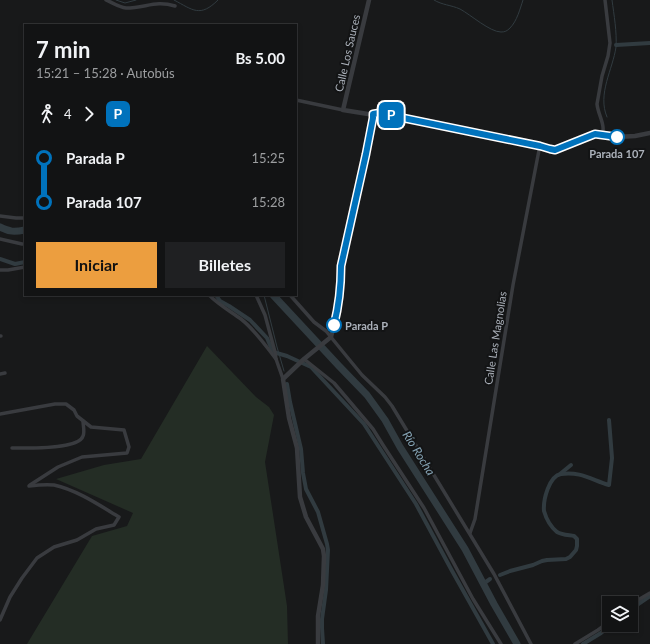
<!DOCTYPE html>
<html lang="es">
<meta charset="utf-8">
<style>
body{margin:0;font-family:Lato,sans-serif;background:#1f2022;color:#f1f3f6;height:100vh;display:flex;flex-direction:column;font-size:15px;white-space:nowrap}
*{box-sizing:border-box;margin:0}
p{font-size:13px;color:#9c9ea0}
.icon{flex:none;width:22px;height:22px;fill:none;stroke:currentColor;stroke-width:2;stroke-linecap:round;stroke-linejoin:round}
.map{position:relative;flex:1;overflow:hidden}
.panel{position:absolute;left:24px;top:24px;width:273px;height:272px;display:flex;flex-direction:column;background:#121314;border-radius:0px;box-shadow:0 2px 6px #0003,0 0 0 1px #313234}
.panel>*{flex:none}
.badge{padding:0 8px;border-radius:6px;font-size:14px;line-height:26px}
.tools{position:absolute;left:602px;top:596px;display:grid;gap:8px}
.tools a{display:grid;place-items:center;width:36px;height:36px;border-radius:0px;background:#121314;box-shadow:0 2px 6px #0003,0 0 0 1px #313234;font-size:20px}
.map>.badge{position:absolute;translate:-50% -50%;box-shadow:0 0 0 2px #fff}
.legs{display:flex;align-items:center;gap:6px;height:44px;padding:0 12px;font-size:13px}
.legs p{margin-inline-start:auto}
.headline{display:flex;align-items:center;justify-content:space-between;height:68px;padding:0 12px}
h1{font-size:22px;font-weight:700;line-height:30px}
.button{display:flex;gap:8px;margin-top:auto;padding:8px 12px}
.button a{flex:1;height:46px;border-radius:0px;background:#ec9e3f;color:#111;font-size:16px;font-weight:700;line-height:46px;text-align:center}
.button a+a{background:#1f2022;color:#f1f3f6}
ul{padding:0 12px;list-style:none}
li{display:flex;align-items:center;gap:14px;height:44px;font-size:15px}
li i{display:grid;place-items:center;width:6px;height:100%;margin:0 5px;background:currentColor}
li i::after{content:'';width:10px;height:10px;margin:-5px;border:3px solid;border-radius:50%;background:#121314}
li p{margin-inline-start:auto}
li:first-child i{background:linear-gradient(#0000 50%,currentColor 0)}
li:last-child i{background:linear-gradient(currentColor 50%,#0000 0)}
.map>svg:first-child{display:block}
.green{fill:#242d25}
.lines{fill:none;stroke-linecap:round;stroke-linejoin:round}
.stream{stroke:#313b40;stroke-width:1}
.canal{stroke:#313b40;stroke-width:4}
.river{stroke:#313b40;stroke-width:7}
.minor{stroke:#393b3f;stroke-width:3.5}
.tertiary{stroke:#393b3f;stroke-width:4.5}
.line-1-casing{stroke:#fff;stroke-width:9}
.line-1{stroke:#0072bc;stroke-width:6}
.stop-1-dot{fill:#fff;stroke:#0072bc;stroke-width:2}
.labels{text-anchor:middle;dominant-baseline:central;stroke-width:4;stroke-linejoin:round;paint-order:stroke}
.street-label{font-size:11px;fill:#abb1ba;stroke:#131415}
.stop-label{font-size:11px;font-weight:bold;fill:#abb1ba;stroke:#131415}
.water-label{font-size:12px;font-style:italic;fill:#84a2b3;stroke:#131415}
</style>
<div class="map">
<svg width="650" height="644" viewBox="0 0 650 644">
<rect width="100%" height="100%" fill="#18191a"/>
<polygon class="green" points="207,346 256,397 269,407 274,415 265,462 287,606 288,644 27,644 92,536 127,526 133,513 56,479 104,465 141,459"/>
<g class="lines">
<g class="stream">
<polyline points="116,0 125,3 136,0"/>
<path d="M 174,0 C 193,10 200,18 218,0"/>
<path d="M 434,0 C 442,5 451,5 460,9 C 471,15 490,32 501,32 C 505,32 507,31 510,28 C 517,21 520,9 523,0"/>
<path d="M 607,117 C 597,94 613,69 616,47 C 617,32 614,15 612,0"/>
<polyline points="264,295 277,347 284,371"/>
</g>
<g class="canal">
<polyline points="616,45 650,43"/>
<polyline points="0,259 15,264 25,262"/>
<polyline points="216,295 220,301 229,306 250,320 267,338 273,352 287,356 311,367 364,424 416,504 451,569 493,644"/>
<polyline points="287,384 290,402 301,449 303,473 306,489 318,512 327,544 328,550 326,590 322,619 322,628 323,644"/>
<polyline points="560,474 571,465"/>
<path d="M 500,575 L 510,571 L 533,565 L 542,561 L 547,560 L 566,559 L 570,557 L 576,550 L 577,546 L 577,539 L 574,536 C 569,535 562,535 557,532 C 551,527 546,518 544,511 C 543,500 549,476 561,474 C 580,471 592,480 609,485 L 612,458 L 609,420"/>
<polyline points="483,584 490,579"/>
<polyline points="631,609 650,596"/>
<polyline points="583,644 601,633 611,625"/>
</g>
<g class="river">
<path d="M 0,227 C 10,232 14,232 25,230"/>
<polyline points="273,295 339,366 367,395 385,420 400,447 465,549 494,604 517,644"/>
</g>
<g class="minor">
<path d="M 106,0 C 113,3 119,7 126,8 C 146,8 155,0 175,6"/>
<polyline points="296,100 343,110"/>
<path d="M 602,135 C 606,125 598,115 597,104 L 602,76 L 608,56 L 610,43 L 605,0"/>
<polyline points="0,216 16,218 25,218"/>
<polyline points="0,239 22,244 25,244"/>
<polyline points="0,270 8,270 25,267"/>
<path d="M 209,295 C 219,305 230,311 241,319 C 255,330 265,345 276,359"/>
<polyline points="256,295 265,315 275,352 276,359 283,379"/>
<polyline points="290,295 314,322 326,331 348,358 362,375 385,397 392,406 494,574 531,644"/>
<polyline points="0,336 1,336"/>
<polyline points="304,359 334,383 373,429 383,445 424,508 473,599 501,644"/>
<polyline points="0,374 5,373"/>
<polyline points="0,414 55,404 66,404 74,410 77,416 91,427 124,430 129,447 127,453 82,457 58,467 30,485"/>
<path d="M 12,448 C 25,448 79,450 83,436 C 85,432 83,425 83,421"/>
<polyline points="470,533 475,519 513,285 540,145"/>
<polyline points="631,604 650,593"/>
<path d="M 0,620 L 10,597 L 22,578 L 37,558 L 54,547 L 77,540 L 96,529 L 114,525 L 119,517 C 99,505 77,490 54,485 C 46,484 37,485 29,486"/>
<polyline points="575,644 598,630 609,622"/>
</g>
<g class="tertiary">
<polyline points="369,0 343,110 368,114 379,113 540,145 550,149 555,150 595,134 617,137 635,136 650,133"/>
<polyline points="318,644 318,616 323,585 324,556 323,549 306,517 300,497 297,448 289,418 283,379 304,359 331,337 337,312 341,284 341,266 366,154 373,118 373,114"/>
</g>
</g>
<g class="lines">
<g class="line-1-casing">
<path id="line-1" d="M 334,325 C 339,305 341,286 341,266 L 366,154 L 373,118 L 373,114 L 379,113 L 540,146 L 550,149 L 555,150 L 595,134 L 617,137"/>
</g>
<use href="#line-1" class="line-1"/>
</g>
<g class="stop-1-dot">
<circle cx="617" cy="137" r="7"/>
<circle cx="334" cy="325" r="7"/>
</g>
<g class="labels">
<g class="street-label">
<text transform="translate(347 53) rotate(-77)">Calle Los Sauces</text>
<text transform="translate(495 338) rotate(-81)">Calle Las Magnolias</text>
</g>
<g class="stop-label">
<text x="617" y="153">Parada 107</text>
<text x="345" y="325" text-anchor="start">Parada P</text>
</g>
<g class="water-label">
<text transform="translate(419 453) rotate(58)">Río Rocha</text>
</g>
</g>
</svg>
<div class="tools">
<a><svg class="icon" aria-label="layers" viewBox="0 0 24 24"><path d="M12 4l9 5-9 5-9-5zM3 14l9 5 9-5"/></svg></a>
</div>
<b class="badge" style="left:391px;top:115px;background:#0072bc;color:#fff">P</b>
<section class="panel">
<div class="headline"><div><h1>7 min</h1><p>15:21 – 15:28 · Autobús</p></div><b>Bs 5.00</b></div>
<div class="legs"><svg class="icon" aria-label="walk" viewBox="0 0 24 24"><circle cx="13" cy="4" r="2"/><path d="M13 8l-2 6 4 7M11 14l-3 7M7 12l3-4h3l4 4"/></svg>4<svg class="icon" aria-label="forward" viewBox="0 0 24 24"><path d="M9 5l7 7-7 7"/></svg><b class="badge" style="background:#0072bc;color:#fff">P</b></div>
<ul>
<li><i style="color:#0072bc"></i><b>Parada P</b><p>15:25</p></li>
<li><i style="color:#0072bc"></i><b>Parada 107</b><p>15:28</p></li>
</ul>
<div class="button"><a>Iniciar</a><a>Billetes</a></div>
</section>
</div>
